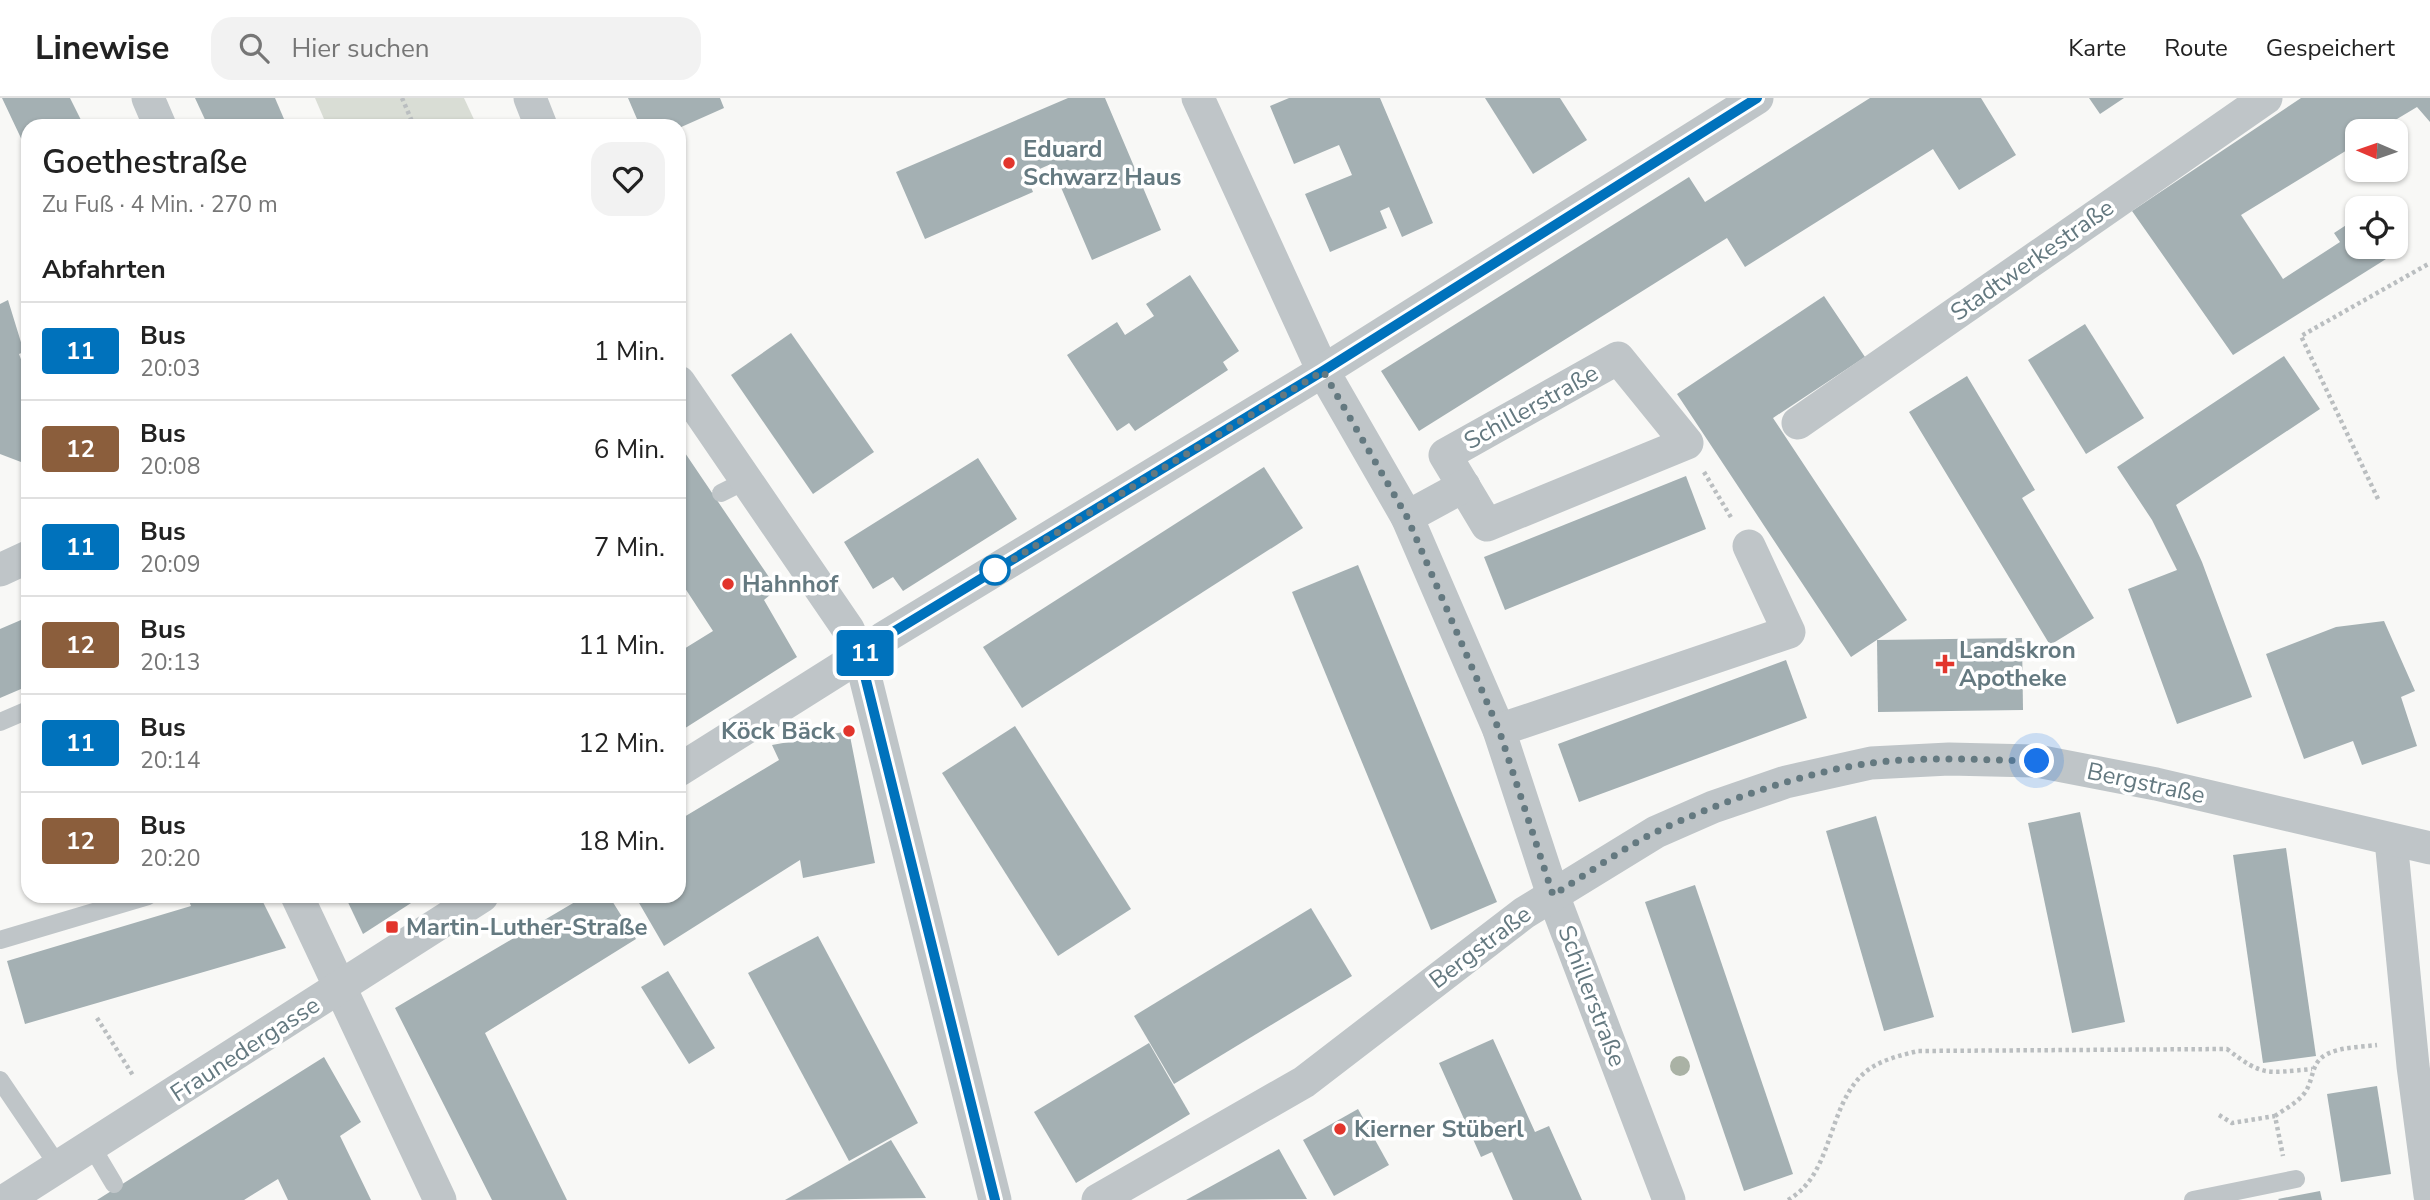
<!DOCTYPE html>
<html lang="de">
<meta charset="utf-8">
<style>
body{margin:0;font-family:"Nunito Sans",sans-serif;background:#f2f2f2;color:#222;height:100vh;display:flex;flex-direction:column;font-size:26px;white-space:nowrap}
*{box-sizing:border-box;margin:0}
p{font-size:23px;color:#767676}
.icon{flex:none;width:38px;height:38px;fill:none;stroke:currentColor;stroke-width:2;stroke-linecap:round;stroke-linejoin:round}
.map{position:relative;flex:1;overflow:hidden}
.drawer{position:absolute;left:21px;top:21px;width:665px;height:784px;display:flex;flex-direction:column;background:#fff;border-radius:21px;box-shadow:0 2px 5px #0004}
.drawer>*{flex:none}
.badge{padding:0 14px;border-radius:5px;font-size:24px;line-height:46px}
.needle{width:46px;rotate:272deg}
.controls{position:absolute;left:2345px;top:21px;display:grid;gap:14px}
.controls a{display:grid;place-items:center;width:63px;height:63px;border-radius:14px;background:#fff;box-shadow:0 2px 5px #0004;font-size:35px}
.you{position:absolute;width:35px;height:35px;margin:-18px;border:5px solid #fff;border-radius:50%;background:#1a73e8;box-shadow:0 0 0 10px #1a73e833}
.map>.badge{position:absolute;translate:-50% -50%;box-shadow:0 0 0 4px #fff}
h2{padding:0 21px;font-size:26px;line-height:63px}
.round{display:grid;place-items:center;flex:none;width:74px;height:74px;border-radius:21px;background:#f2f2f2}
.headline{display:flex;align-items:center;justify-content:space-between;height:119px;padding:0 21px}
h1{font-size:33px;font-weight:600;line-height:52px}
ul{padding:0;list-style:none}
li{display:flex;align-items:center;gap:21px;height:98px;padding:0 21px;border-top:2px solid #e0e0e0}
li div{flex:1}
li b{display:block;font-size:26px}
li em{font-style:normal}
li .badge{min-width:77px;font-weight:700;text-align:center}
header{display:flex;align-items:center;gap:42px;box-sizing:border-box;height:98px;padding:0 35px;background:#fff;border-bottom:2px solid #e0e0e0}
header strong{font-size:33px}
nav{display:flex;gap:38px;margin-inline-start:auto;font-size:24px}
.search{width:490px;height:63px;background:#f2f2f2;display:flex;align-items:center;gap:18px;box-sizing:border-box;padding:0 24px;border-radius:21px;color:#767676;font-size:26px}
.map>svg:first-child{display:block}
.green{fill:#d9ddd5}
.building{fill:#a4b0b3}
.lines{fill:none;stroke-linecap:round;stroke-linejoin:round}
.path{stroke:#babec0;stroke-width:4.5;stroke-dasharray:3.5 3.5;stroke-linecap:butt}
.service{stroke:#bfc5c8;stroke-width:18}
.minor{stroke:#bfc5c8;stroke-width:33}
.tree{fill:#aab2a5}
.line-casing{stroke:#fff;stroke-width:16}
.line{stroke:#0072bc;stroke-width:10}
.walk{stroke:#647980;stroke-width:7;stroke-dasharray:0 12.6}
.poi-dot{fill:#e2352c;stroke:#fff;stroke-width:2.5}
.stop-dot{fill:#fff;stroke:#0072bc;stroke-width:3.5}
.labels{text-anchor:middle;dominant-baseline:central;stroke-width:7;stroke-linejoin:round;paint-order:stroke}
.poi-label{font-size:24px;font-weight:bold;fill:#647980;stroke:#fff;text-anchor:start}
.street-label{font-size:24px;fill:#647980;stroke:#fff}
</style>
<header>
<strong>Linewise</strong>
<div class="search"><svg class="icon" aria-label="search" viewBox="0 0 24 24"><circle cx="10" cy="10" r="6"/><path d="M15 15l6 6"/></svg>Hier suchen</div>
<nav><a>Karte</a><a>Route</a><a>Gespeichert</a></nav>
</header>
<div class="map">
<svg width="2430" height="1102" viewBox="0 0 2430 1102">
<rect width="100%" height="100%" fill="#f8f8f6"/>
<polygon class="green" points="315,0 464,0 477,28 327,28"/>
<g class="building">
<polygon points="2,0 70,0 84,28 28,28 28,55"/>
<polygon points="195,0 275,0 287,28 208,28"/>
<polygon points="628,0 720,0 724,10 679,30 679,28 640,28"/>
<polygon points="1068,0 1105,0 1161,132 1092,162 1051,66 1026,77 1033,94 925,141 896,74"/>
<polygon points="1289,0 1380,0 1433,125 1402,139 1389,109 1380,113 1387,130 1330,154 1305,96 1352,77 1339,47 1294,66 1270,8"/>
<polygon points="1485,0 1560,0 1587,42 1533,76"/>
<polygon points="1870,0 1981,0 2016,57 1959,92 1933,51 1745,169 1727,140 1419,333 1381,273 1689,79 1705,104"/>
<polygon points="2089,0 2124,0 2100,16"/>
<polygon points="2301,0 2430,0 2430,24 2417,9 2377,33 2357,33 2357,46 2241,117 2283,181 2340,144 2334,135 2357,120 2357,149 2378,149 2386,161 2233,257 2132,113"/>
<polygon points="1190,177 1239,253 1223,264 1228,272 1135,333 1129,325 1117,333 1067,257 1117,224 1125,237 1154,218 1146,206"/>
<polygon points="1824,198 1865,259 1773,320 1907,522 1851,559 1677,296"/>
<polygon points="8,202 24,254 19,256 25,272 28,273 28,368 25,362 21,364 0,356 0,206"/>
<polygon points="2085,226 2144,320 2086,356 2028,262"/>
<polygon points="791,235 874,354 813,396 731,277"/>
<polygon points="2284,258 2320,311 2176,407 2202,464 2252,599 2177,626 2128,491 2177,472 2152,422 2117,369"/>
<polygon points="1967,278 2035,392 2022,400 2094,520 2050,547 1909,314"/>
<polygon points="679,346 777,491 764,502 797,559 679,634 679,554 713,533 679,481"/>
<polygon points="978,360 1017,421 903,493 893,479 873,491 844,444"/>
<polygon points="1264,369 1303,430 1022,610 983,549"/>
<polygon points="1686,378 1706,431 1505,512 1484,459"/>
<polygon points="1358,467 1497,804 1431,832 1292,494"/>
<polygon points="28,519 28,588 0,600 0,531"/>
<polygon points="2384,523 2415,593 2401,599 2417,648 2362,667 2353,643 2304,661 2266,556 2336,529"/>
<polygon points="2022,540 2023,612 1878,614 1877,542"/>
<polygon points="1786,562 1807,620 1579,704 1558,646"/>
<polygon points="1015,628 1131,811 1058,858 942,675"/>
<polygon points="849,633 875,765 803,780 800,762 664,848 635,798 679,798 679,722 779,662 772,647"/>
<polygon points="2080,714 2125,924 2072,935 2028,725"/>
<polygon points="1876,718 1934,919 1884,933 1826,733"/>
<polygon points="2286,750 2316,958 2263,965 2233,757"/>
<polygon points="1695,787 1793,1076 1744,1093 1645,804"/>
<polygon points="187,798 260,798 286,850 25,926 7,863 191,808"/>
<polygon points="345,798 422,798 363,836"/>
<polygon points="585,798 609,798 636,841 485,935 567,1102 492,1102 395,910"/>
<polygon points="1311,810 1352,878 1174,986 1134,918"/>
<polygon points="818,838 918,1025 849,1063 748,875"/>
<polygon points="668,873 715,950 689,966 641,889"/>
<polygon points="1493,941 1535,1034 1549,1028 1582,1102 1513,1102 1492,1054 1481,1059 1439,965"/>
<polygon points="1149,945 1190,1016 1076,1085 1034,1014"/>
<polygon points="324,959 361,1024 340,1038 371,1102 288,1102 278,1081 244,1102 97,1102"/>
<polygon points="2377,988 2391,1076 2341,1084 2327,996"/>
<polygon points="1358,1011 1389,1067 1334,1098 1303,1042"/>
<polygon points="891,1042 926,1100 785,1102"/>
<polygon points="1279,1051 1307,1101 1186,1102"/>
<polygon points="2320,1093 2322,1102 2279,1102 2278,1101"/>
</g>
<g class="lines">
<g class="path">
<polyline points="402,0 414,28"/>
<polyline points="1704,374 1732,421"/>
<polyline points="2378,401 2301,238 2430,165"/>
<polyline points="97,920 134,979"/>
<polyline points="2219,1017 2232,1025 2275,1018 2283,1058"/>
<path d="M 2275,1018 C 2286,1010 2303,1002 2308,989 C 2314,976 2312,964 2327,956 C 2341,949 2361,949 2377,947"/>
<path d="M 1788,1102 C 1832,1077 1827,1014 1860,979 C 1875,963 1898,958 1918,953 L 2227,951 C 2263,979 2267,975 2312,971"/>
</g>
<g class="service">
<polyline points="721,395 745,383"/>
<polyline points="0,624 28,612"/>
<polyline points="0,842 148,798"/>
<polyline points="0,982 59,1069"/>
<polyline points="92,1049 114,1086"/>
<polyline points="2193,1102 2296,1081"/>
</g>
<g class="minor">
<polyline points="148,0 160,28"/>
<polyline points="530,0 541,28"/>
<polyline points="1198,0 1323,273 1407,419 1499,632 1553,797 1669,1102"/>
<polygon points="1618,260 1687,345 1487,427 1445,357"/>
<polyline points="679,284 848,531 860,558 995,1102"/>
<polyline points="1798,325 2266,0"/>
<polyline points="1407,419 1464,388"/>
<polyline points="0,472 28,459"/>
<polyline points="1499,632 1789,534 1749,448"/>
<polyline points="679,672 860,558 885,539 1323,273 1757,0"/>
<polyline points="2391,742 2413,968 2430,1097"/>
<polyline points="297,798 440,1102"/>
<polyline points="6,1102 482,798"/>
<polyline points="1098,1102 1304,984 1524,815 1656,734 1713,709 1786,684 1871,665 1949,661 2037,663 2156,686 2430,750"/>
</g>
</g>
<circle class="tree" cx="1680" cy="968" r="10"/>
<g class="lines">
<g class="line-casing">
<polyline id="line" points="995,1102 860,558 885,539 1323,273 1757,0"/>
</g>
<use href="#line" class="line"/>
<path class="walk" d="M 995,472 L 994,473 L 1323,273 L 1407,419 L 1499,632 L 1553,797 C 1586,777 1624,749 1658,733 C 1719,704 1804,674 1871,665 C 1926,658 1982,662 2037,663"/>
</g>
<g class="poi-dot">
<circle cx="1009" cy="65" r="7"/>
<circle cx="728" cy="486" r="7"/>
<path d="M1941.5 555.5h7v7h7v7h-7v7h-7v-7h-7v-7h7z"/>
<circle cx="849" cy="633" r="7"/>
<rect x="385" y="822" width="14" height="14" rx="3.5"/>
<circle cx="1340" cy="1031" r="7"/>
</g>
<circle class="stop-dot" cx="995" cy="472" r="14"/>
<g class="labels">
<g class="poi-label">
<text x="1023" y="51">Eduard<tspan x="1023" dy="28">Schwarz Haus</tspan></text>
<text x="742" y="486">Hahnhof</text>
<text x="1959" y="552">Landskron<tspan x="1959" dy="28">Apotheke</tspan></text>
<text x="835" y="633" text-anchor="end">Köck Bäck</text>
<text x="406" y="829">Martin-Luther-Straße</text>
<text x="1354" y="1031">Kierner Stüberl</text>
</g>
<g class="street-label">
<text transform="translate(2032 162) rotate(-35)">Stadtwerkestraße</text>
<text transform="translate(1531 309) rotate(-29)">Schillerstraße</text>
<text transform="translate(2146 685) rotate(12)">Bergstraße</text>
<text transform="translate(1480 849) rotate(-37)">Bergstraße</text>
<text transform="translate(1592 898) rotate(69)">Schillerstraße</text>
<text transform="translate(245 951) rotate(-33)">Fraunedergasse</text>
</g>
</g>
</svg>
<div class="controls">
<a><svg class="needle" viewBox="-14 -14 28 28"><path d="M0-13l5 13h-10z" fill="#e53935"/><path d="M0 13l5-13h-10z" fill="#767676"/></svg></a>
<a><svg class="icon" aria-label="locate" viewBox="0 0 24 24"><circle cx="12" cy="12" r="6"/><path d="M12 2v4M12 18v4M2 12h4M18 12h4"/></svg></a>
</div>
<div class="you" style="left:2037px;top:663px"></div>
<b class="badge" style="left:865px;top:555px;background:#0072bc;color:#fff">11</b>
<section class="drawer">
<div class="headline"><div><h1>Goethestraße</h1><p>Zu Fuß · 4 Min. · 270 m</p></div><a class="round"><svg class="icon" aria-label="heart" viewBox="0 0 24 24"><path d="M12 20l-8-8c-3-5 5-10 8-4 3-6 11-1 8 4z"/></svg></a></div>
<h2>Abfahrten</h2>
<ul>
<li><span class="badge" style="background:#0072bc;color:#fff">11</span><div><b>Bus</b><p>20:03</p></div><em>1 Min.</em></li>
<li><span class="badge" style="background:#8b5e3c;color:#fff">12</span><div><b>Bus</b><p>20:08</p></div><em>6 Min.</em></li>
<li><span class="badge" style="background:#0072bc;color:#fff">11</span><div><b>Bus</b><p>20:09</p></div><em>7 Min.</em></li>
<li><span class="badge" style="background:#8b5e3c;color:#fff">12</span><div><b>Bus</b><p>20:13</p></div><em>11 Min.</em></li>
<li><span class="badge" style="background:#0072bc;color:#fff">11</span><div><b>Bus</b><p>20:14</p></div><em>12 Min.</em></li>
<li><span class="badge" style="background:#8b5e3c;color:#fff">12</span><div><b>Bus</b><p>20:20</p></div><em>18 Min.</em></li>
</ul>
</section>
</div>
